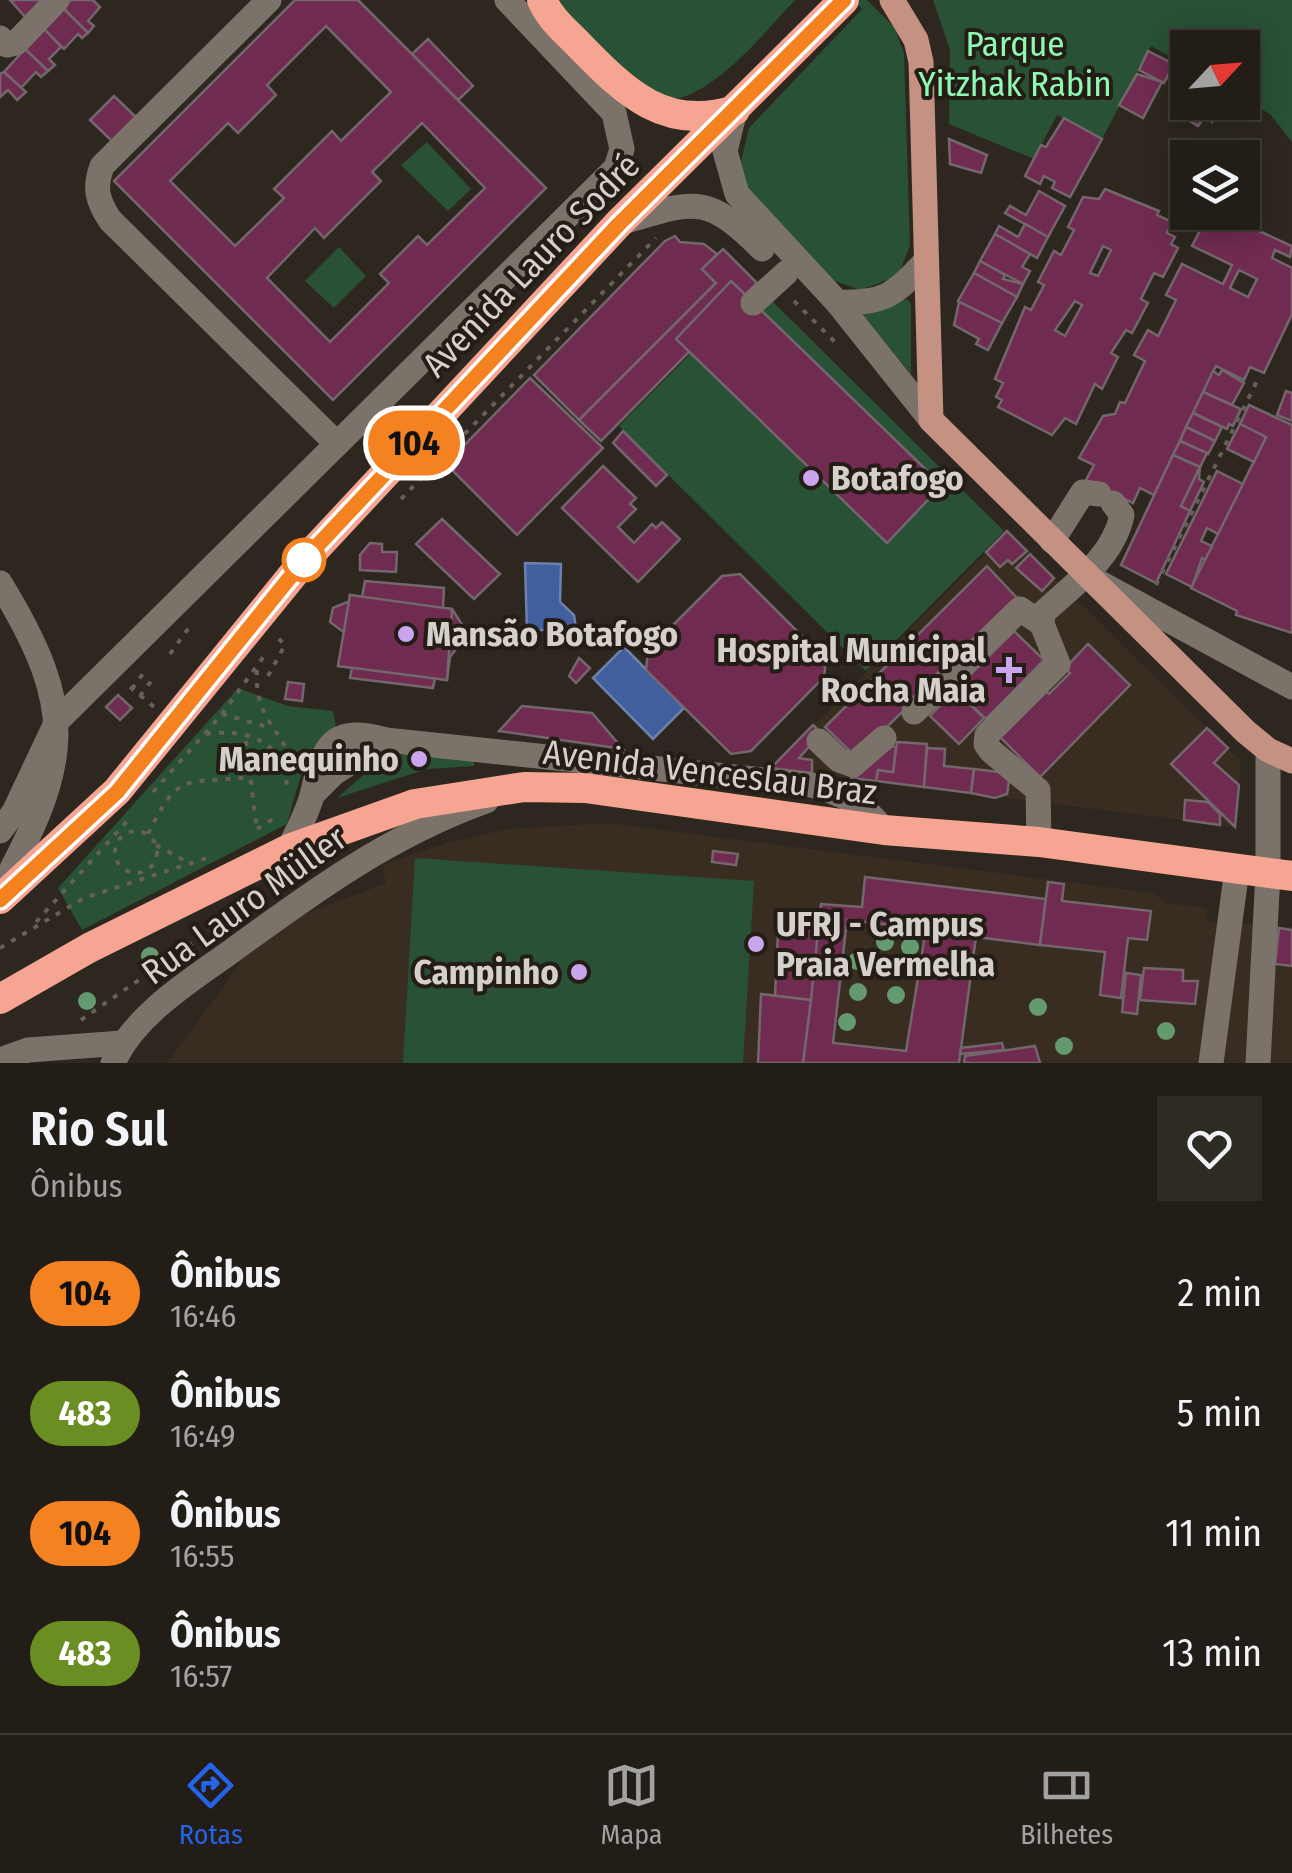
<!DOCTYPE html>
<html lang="pt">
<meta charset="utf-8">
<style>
body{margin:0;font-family:"Fira Sans Condensed",sans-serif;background:#2e2a24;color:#f1f3f6;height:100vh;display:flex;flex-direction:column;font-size:38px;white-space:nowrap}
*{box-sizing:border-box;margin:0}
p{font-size:32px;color:#a2a2a1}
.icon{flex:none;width:55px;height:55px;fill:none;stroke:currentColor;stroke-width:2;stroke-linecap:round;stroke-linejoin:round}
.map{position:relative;height:1063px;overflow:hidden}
.details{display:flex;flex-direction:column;background:#221d17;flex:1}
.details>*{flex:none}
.badge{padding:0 20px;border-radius:32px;font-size:35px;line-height:65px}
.needle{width:65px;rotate:64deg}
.controls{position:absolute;left:1170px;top:30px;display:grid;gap:20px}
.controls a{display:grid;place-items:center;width:90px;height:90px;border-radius:0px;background:#221d17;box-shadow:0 5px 25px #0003,0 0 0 2px #3f3b36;font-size:50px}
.map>.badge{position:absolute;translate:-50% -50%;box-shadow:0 0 0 5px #fff}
.round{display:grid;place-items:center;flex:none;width:105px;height:105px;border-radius:0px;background:#2e2a24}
.head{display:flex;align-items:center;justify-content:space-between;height:170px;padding:0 30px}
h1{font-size:48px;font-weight:600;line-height:75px}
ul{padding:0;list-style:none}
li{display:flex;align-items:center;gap:30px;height:120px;padding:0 30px}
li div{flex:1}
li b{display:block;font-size:38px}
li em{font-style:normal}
li .badge{min-width:110px;font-weight:700;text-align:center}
.tabs{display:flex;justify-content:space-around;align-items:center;height:140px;border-top:2px solid #3f3b36;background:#221d17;font-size:28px;color:#a2a2a1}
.tabs a{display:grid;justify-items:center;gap:5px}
.tabs .on{color:#2563eb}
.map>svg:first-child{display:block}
.built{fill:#382d20}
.green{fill:#285136}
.water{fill:#415f9e;stroke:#6d81ac;stroke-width:2.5}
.building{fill:#702b50;stroke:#73666c;stroke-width:2.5;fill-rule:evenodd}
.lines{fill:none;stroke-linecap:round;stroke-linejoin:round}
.path{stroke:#666059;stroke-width:4;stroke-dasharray:5 8;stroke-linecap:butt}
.minor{stroke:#7b736a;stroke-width:25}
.major{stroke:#c59183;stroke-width:25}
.highway{stroke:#f6a593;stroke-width:30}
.tree{fill:#639a70}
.line-casing{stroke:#fff;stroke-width:22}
.line{stroke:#f58220;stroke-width:15}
.poi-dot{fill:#c9a5ee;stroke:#241d15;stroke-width:4}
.stop-dot{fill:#fff;stroke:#f58220;stroke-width:5}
.labels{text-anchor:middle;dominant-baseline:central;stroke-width:8;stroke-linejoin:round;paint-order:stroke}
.park-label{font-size:35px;fill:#8ff8b3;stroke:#241d15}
.street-label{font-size:35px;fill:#d5d0cb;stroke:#241d15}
.poi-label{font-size:35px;font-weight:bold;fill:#d5d0cb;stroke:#241d15;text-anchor:start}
</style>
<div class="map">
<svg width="1292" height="1063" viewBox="0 0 1292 1063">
<rect width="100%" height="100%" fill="#2d271f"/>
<g class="built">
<polygon points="1007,531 1241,761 1235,827 771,768"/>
<polygon points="608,823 1154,893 1166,903 1207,908 1206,921 1292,927 1292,1063 167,1063 245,957 298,917 386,883 382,865 449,842 508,829"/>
</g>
<g class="green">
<path d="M 558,0 L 795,0 C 762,35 709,103 659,101 L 571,22 Z"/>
<polygon points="854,0 867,0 894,27 904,53 910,245 898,276 860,290 832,280 748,192 740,166 749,128 862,9"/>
<polygon points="933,0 1292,0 1292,142 1270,114 1243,98 1242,48 1188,48 1187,66 1151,46 1102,139 1057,115 1034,159 949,124 950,50"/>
<polygon points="427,142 471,189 448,211 401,165"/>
<polygon points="339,247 366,276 334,308 305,281"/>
<polygon points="757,286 1004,531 866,671 619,426"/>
<polygon points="907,299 911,304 911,374 860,311"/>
<path d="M 238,688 L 288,706 L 333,711 L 336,727 C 303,750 298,787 287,824 L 82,930 L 58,888 Z"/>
<polygon points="413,751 474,756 474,766 427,769 337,798 375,765"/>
<polygon points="415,858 754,881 743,1063 403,1063"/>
</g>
<g class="water">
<polygon points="525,563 561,564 560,602 574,615 576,628 527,631"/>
<polygon points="624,647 684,708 653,739 593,678"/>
</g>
<g class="building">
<polygon points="10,0 45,0 27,19"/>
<polygon points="71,0 93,0 100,7 88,21 94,26 88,33 63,8"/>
<path d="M 295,0 L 358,0 L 546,188 L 333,400 L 114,181 ZM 326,26 L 391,92 L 341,141 L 332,131 L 274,189 L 284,198 L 235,246 L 170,181 L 228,123 L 238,133 L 276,95 L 267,85 ZM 422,123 L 485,188 L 427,245 L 418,236 L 380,274 L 389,283 L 330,342 L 267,278 L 315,228 L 324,238 L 381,181 L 372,172 Z"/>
<polygon points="63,8 88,33 82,38 78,34 64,49 44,29"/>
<polygon points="44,29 61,47 49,59 55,65 48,71 25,49"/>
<polygon points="428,39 473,86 458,100 412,54"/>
<polygon points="25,49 48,71 41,77 36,72 21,88 4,72"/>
<polygon points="1148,51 1174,64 1164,83 1139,70"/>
<polygon points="4,72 26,92 17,100 8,90 0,97 0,74"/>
<polygon points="1137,74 1162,82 1143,118 1119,105"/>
<polygon points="1185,74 1188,102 1224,102 1212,122 1204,117 1198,126 1185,118 1190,109 1171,98"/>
<polygon points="114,96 139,120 115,144 90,120"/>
<polygon points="1064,118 1102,139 1070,197 1052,188 1055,182 1044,176 1040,184 1025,176 1041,145 1046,147"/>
<polygon points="949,139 987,155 981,173 950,164"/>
<path d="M 1105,189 L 1159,211 L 1157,215 L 1172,222 L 1167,233 L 1175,237 L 1171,244 L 1178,248 L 1163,277 L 1154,273 L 1141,299 L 1148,303 L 1132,333 L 1126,330 L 1111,353 L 1118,357 L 1102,389 L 1095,384 L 1076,424 L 1065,418 L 1052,435 L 998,407 L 1002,400 L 996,397 L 1003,383 L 995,379 L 1025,307 L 1031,310 L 1044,285 L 1038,282 L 1054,251 L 1061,255 L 1074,230 L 1068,227 L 1083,197 L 1099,199 ZM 1103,246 L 1111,250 L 1098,276 L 1090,273 ZM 1075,301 L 1082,305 L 1065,336 L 1055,330 Z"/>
<polygon points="1039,191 1065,206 1048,237 1005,213 1010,206 1026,215"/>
<path d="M 1207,217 L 1231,229 L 1234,223 L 1259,231 L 1292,246 L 1290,257 L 1275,250 L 1272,258 L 1292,268 L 1292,314 L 1264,373 L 1250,367 L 1244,380 L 1216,366 L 1154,495 L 1140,488 L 1133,503 L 1086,480 L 1094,465 L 1079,458 L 1103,416 L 1115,414 L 1120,402 L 1125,403 L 1145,361 L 1134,355 L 1148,330 L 1158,336 L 1176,300 L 1166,295 L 1182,264 L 1223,284 L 1232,265 L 1192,246 ZM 1239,270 L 1257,279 L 1248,297 L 1230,288 Z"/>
<polygon points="1025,224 1048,237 1037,258 995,234 999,226 1018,237"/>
<polygon points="995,234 1030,254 1022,267 1030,271 1023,284 980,261"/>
<polygon points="675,236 680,242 704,244 717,254 702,269 716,283 579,420 534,375 665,241"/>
<polygon points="723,249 757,283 601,441 579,420 716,283 702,269"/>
<polygon points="980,261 1005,275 1003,279 1023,284 1017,297 974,273"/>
<polygon points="974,273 1017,297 1002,323 958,301"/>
<polygon points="731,281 942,485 887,543 676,339"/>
<polygon points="959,302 1002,323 988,350 976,344 979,339 954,325"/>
<polygon points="1222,370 1244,383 1232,405 1203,392 1213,371 1219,375"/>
<polygon points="530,378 603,448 517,535 446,464"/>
<polygon points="1286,391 1292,393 1292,421 1277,415"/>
<polygon points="1203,392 1241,409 1233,426 1229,424 1227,429 1193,413"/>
<polygon points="1249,405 1292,425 1292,633 1236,615 1237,611 1191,588 1266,437 1240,424"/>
<polygon points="1193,413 1222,427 1215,441 1186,427"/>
<polygon points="1240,424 1266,437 1254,462 1227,449"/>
<polygon points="1186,427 1215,441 1208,454 1180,441"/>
<polygon points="623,431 667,475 656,486 613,443"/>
<polygon points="1180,441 1207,453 1200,467 1173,455"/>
<polygon points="1173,455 1200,467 1181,506 1190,511 1156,583 1121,565"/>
<polygon points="603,466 636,498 630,504 636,509 618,527 634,543 652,524 656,528 662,522 680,539 638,582 562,508"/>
<polygon points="1200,467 1199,479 1204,482 1190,511 1181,506"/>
<polygon points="1217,471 1243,484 1218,534 1207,528 1201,541 1212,546 1205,560 1202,558 1192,587 1166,574"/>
<polygon points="442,519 500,574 474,599 416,544"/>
<polygon points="1007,531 1027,551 1012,564 1008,560 1000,567 986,552"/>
<polygon points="370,543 382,544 382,552 397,552 396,572 360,570 360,555"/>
<polygon points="1030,554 1054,578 1042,591 1016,568"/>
<polygon points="987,566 1018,599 856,757 825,727"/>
<polygon points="740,574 826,660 824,677 751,751 731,754 646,670 648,650 722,576"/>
<polygon points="365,581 444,588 443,608 452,609 468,634 450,657 447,680 435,678 433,688 350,678 352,668 338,666 345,633 330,622 333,608 350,601 350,595 362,597"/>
<polygon points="350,595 452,609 447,680 338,666"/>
<polygon points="1014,631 1044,660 986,719 955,690"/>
<polygon points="1088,644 1130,685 1040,777 999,736 1045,690 1049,694 1070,673 1065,668"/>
<polygon points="579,658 590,668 576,683 569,676"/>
<polygon points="288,682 304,684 302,701 285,699"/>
<polygon points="955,690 984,718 959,744 930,716"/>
<polygon points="118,695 132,708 120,720 106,707"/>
<polygon points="522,706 592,713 623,749 499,731"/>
<polygon points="813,725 821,733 799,758 812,760 812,773 771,768"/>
<polygon points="1207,728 1228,748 1214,763 1239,785 1235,827 1171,764"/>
<polygon points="897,742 927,744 924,787 876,781 878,770 893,772"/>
<polygon points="889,746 896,747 893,772 878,770 876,781 852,778 874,755"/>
<polygon points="927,748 945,749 944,766 974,769 971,793 924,787"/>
<polygon points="974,769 999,772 1009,781 1007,794 995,798 971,793"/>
<polygon points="1185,800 1208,802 1220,814 1220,825 1184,820"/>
<polygon points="713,851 738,854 736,865 712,862"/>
<path d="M 865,877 L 1046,899 L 1040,945 L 976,937 L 959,1063 L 803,1063 L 821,904 L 862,907 ZM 847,920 L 926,929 L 906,1051 L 833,1043 Z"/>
<polygon points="1048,882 1064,884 1062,901 1151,911 1147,940 1128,938 1121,998 1100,995 1105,952 1040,945"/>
<polygon points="779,911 820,913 811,1000 775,996"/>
<polygon points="1279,928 1292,930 1292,966 1275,964"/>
<polygon points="1144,968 1183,970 1183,981 1198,981 1195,1004 1140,1000"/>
<polygon points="1126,973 1141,975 1137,1014 1122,1012"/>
<polygon points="761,994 811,1000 803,1063 758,1063"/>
<polygon points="1002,1043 1004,1050 960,1054 961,1048"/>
<polygon points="1035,1046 1040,1063 964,1063 965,1056"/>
</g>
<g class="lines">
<g class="path">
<polyline points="794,301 840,347"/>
<polyline points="401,499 656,238"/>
<polyline points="1156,585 1258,379"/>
<polyline points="170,654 190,626"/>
<path d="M 257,670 C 254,723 284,727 294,770"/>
<polyline points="268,676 285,645 278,638"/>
<polyline points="130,687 154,707"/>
<polyline points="132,689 147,668"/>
<polyline points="140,696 155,676"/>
<polyline points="222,714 268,727"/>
<path d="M 206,734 C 248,728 285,742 287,788"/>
<polyline points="246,741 257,830"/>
<polyline points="153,792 222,714 267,652"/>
<polyline points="257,829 278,816"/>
<circle cx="136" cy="852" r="21"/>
<path d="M 148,834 C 180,768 186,785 249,777"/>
<polyline points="156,845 187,862"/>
<polyline points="36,922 130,818"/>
<polyline points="0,948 84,898 210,857"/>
<polyline points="81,1020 233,915"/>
</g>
<g class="minor">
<path d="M 269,0 L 102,166 C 94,188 97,200 110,220 L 337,444"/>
<polyline points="0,38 7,45 16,43 57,0"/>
<polyline points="735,110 725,151 737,194 837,302 931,420"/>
<path d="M 619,223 C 694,202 704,191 762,249"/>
<path d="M 837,302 C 882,304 894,296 924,263"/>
<polyline points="753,303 786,273"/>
<polyline points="1052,541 1083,492 1099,494"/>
<path d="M 0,583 C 79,712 70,763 0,891"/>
<polyline points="1100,583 1292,687"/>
<polyline points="914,712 1020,609 1042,624"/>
<polyline points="819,741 839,760 853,765 884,738"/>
<polyline points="313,794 334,773 386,740"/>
<polyline points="0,831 14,812 57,721 616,168 622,149 614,113 507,0"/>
<path d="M 1039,842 L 1038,790 L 991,751 L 986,744 L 987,735 L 1058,664 L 1042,624 L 1043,613 C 1074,584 1113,558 1122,515 L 1113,503"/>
<path d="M 289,849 C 297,831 309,811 313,791 C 324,744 333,725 386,740 L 811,785 C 843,794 863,803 884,830"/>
<polyline points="0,1060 28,1050 122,1043"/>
<path d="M 113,1063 C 134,1016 188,982 229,953 C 311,893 390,835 486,801"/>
<polyline points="1211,1063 1237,869"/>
<polyline points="1258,1063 1268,873 1268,750"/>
</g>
<polyline class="major" points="892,0 916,40 921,62 931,420 1246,732 1268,750 1292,761"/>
<g class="highway">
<path d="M 542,0 C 550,19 567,32 581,47 C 626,93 666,132 735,110"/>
<polyline points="0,899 117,791 304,561 619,223 844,0"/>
<polyline points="0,999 89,948 289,849 415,804 524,787 585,788 884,830 1039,842 1292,876"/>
</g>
</g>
<g class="tree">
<circle cx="885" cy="942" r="9"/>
<circle cx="910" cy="947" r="9"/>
<circle cx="150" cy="956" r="9"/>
<circle cx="857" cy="961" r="9"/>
<circle cx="858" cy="992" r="9"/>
<circle cx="896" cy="995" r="9"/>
<circle cx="87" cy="1001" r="9"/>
<circle cx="1038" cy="1007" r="9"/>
<circle cx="847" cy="1022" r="9"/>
<circle cx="1166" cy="1031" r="9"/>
<circle cx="1064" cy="1046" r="9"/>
</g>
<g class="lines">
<g class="line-casing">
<polyline id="line" points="0,900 117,792 304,560 619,224 844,0"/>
</g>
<use href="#line" class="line"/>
</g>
<g class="poi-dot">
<circle cx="811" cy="478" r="10"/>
<circle cx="406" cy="634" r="10"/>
<path d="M1004 655h10v10h10v10h-10v10h-10v-10h-10v-10h10z"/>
<circle cx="419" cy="759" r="10"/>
<circle cx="756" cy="944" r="10"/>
<circle cx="579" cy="972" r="10"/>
</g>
<circle class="stop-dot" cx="304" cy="560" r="20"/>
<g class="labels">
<g class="park-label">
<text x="1015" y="44">Parque<tspan x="1015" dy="40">Yitzhak Rabin</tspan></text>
</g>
<g class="street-label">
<text transform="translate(531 265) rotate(-46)">Avenida Lauro Sodré</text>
<text transform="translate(710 772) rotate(7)">Avenida Venceslau Braz</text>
<text transform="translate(244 905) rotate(-36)">Rua Lauro Müller</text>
</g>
<g class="poi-label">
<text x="831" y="478">Botafogo</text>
<text x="426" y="634">Mansão Botafogo</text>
<text x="986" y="650" text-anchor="end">Hospital Municipal<tspan x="986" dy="40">Rocha Maia</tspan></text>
<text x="399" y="759" text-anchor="end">Manequinho</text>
<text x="776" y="924">UFRJ - Campus<tspan x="776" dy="40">Praia Vermelha</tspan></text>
<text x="559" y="972" text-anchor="end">Campinho</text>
</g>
</g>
</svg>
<div class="controls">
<a><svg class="needle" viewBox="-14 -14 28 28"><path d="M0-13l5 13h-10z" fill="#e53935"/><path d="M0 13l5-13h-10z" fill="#a2a2a1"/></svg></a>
<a><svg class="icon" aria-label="layers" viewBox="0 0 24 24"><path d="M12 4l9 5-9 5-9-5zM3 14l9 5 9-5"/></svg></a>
</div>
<b class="badge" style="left:414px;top:443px;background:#f58220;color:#111">104</b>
</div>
<section class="details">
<div class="head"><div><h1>Rio Sul</h1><p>Ônibus</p></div><a class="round"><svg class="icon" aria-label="heart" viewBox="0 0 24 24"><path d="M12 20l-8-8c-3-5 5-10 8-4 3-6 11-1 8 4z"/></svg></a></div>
<ul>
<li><span class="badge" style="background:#f58220;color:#111">104</span><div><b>Ônibus</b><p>16:46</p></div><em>2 min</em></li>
<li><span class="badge" style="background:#6b8e23;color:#fff">483</span><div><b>Ônibus</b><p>16:49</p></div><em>5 min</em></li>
<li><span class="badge" style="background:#f58220;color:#111">104</span><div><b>Ônibus</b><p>16:55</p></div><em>11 min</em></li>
<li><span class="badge" style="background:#6b8e23;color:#fff">483</span><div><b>Ônibus</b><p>16:57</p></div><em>13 min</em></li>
</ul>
</section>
<nav class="tabs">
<a class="on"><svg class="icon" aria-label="directions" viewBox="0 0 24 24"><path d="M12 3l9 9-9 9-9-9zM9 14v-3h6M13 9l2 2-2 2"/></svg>Rotas</a>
<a><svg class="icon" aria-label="map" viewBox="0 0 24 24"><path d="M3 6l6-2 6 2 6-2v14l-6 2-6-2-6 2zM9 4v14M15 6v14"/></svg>Mapa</a>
<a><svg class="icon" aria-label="tickets" viewBox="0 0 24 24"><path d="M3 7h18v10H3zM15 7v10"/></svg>Bilhetes</a>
</nav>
